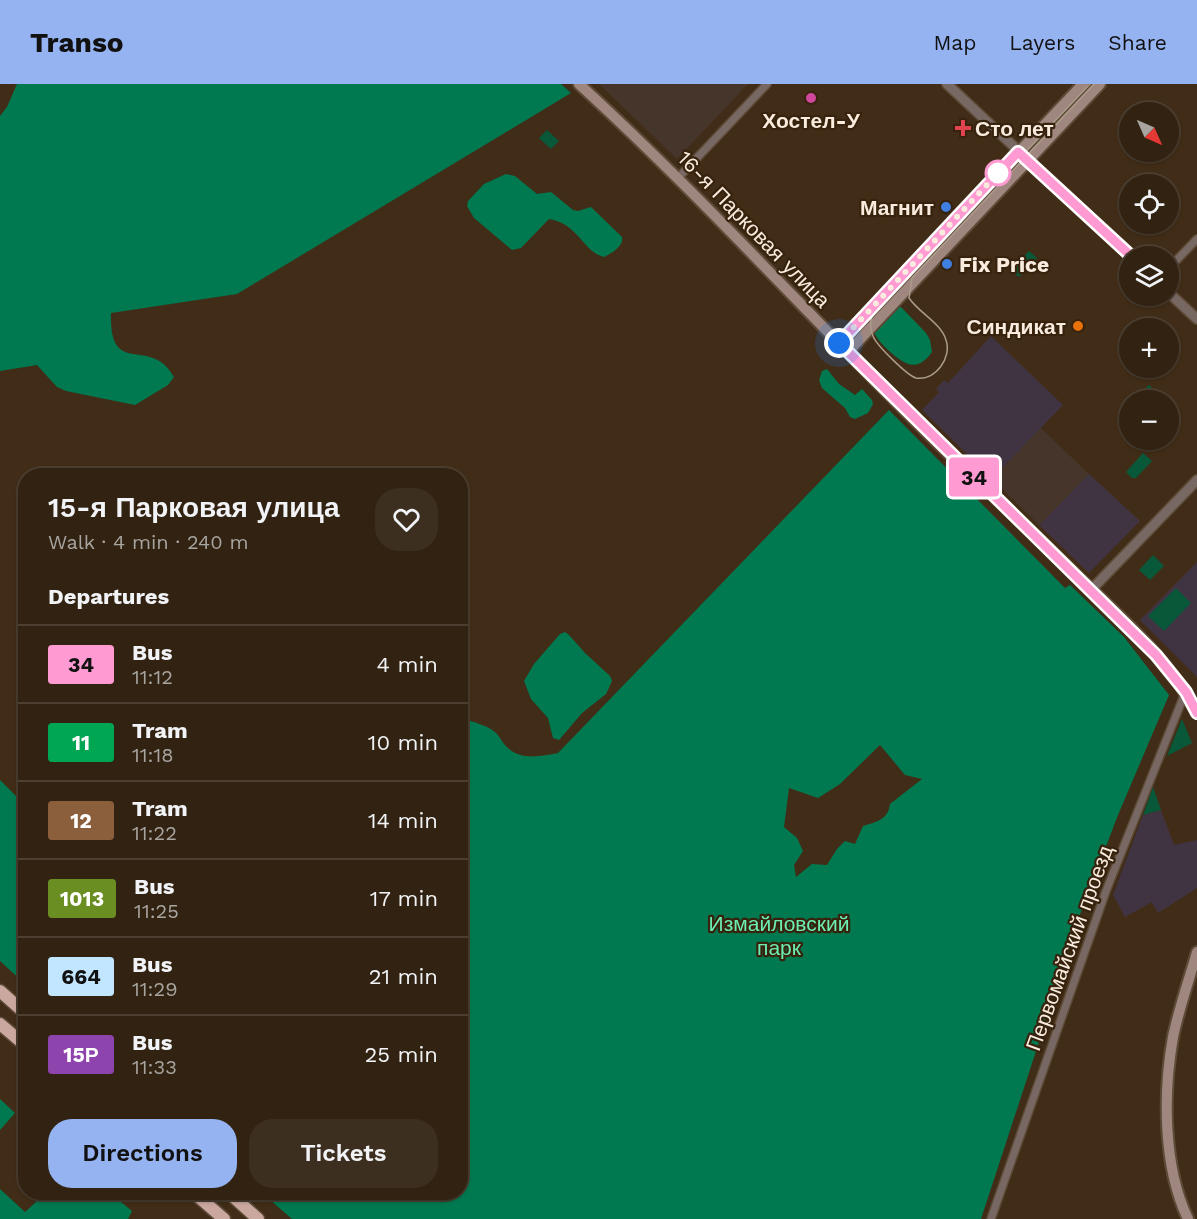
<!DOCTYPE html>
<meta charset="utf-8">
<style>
body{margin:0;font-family:"Work Sans",sans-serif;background:#3d2f1f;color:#f1f3f6;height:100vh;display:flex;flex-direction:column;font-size:22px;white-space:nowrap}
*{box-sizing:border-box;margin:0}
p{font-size:20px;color:#a8a49f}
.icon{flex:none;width:33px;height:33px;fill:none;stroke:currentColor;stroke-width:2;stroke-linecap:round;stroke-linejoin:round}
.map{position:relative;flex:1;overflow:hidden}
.details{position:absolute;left:18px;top:384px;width:450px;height:732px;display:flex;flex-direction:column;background:#312211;border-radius:24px;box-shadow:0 2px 4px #0004,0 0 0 2px #4c3f31}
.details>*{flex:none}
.badge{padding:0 12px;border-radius:4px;font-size:21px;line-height:39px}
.needle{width:39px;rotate:135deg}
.fabs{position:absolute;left:1119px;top:18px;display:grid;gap:12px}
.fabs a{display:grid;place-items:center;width:60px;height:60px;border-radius:50%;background:#312211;box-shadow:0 2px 4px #0004,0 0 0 2px #4c3f31;font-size:30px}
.you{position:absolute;width:30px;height:30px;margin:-15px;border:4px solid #fff;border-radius:50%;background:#1a73e8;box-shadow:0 0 0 9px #1a73e833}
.map>.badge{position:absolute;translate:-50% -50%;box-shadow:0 0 0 3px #fff}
h2{padding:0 30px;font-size:22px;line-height:54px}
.round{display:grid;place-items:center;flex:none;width:63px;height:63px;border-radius:24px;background:#3d2f1f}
.headline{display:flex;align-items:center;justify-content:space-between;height:102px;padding:0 30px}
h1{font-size:28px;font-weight:600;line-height:45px}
.cta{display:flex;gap:12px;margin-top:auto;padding:12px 30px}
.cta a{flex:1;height:69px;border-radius:24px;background:#95b2f1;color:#111;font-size:24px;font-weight:600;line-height:69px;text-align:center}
.cta a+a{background:#3d2f1f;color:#f1f3f6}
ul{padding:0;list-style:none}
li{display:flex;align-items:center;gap:18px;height:78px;padding:0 30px;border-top:2px solid #4c3f31}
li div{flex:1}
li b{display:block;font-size:22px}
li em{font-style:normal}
li .badge{min-width:66px;font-weight:700;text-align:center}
header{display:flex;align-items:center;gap:36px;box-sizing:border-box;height:84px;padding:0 30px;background:#95b2f1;color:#111}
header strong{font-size:28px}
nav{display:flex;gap:33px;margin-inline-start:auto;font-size:21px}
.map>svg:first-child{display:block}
.education{fill:#413442}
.medical{fill:#45352a}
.green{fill:#09583a}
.forest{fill:#007950;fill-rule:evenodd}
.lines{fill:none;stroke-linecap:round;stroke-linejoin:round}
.minor-casing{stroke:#5e4b37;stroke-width:10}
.tertiary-casing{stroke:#5e4b37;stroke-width:12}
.secondary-casing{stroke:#5e4b37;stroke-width:14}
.trunk-casing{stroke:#5e4b37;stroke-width:15}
.minor{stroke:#786864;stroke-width:7}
.tertiary{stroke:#786864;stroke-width:9}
.secondary{stroke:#9f8780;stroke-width:10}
.trunk{stroke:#caa8a0;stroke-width:12}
.tram{stroke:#ab9b8a;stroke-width:1.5}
.line-casing{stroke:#fff;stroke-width:14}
.line{stroke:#ff9ad2;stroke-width:9}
.walk{stroke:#f9ebde;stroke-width:6;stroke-dasharray:0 10.8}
.hotel-dot{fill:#d1479c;stroke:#37230d;stroke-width:2}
.health-dot{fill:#e0444e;stroke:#37230d;stroke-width:2}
.stop-dot{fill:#fff;stroke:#ff9ad2;stroke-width:3}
.shop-dot{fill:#3f7fe0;stroke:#37230d;stroke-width:2}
.food-dot{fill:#e8710a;stroke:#37230d;stroke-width:2}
.labels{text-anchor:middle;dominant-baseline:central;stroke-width:4.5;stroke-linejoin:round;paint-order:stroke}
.poi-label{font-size:21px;font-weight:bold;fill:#f9ebde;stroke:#37230d;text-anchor:start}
.street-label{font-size:21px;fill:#f9ebde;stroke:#37230d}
.park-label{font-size:21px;fill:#6cedb2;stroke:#37230d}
</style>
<header>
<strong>Transo</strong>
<nav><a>Map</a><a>Layers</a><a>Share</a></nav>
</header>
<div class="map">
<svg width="1197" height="1135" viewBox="0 0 1197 1135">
<rect width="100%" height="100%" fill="#412d17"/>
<g class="education">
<polygon points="991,252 1063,321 992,395 922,326 939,308 936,305 944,296 948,299"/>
<polygon points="1089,390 1140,437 1089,489 1039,441"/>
<polygon points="1197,478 1197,593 1140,536"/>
<polygon points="1161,726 1174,761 1197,756 1197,804 1158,829 1152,818 1125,833 1113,811 1143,731"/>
</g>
<g class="medical">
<polygon points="599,0 748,0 677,75"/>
<polygon points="1041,344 1089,390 1039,441 992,395"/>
</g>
<g class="green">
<polygon points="547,46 559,57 551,65 539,54"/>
<polygon points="1029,167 1037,174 1019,193 1011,186"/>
<polygon points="1149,301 1157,309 1150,316 1134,316"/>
<polygon points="1143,369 1152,377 1136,394 1132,394 1126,388"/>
<polygon points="1153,471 1164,482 1150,496 1139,486"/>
<polygon points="1176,504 1191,519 1164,547 1148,532"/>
<polygon points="1182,635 1192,659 1167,672"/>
<polygon points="1153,703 1161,726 1143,731"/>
</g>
<g class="forest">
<path d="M 17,0 L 561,0 L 571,9 L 237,210 L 111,229 C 109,296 150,250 174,293 L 168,301 L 135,321 L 66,307 L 57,303 L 37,281 L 0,287 L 0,32 L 7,23 Z"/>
<path d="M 506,90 L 515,92 L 537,110 L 551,108 L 573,126 L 578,127 L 591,123 L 622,153 C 624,162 612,169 604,173 C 583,168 579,140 549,135 L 521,164 L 512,166 L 474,134 L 467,122 L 468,117 L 484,100 Z"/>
<path d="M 898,223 L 901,223 L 926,249 L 930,256 L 932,268 C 917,289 905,281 889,267 C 883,261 878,256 874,249 L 875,245 Z"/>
<polygon points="827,285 839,300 855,311 862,305 872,316 873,320 868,329 855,335 850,333 845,324 822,304 819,296 822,287"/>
<path d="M 889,326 L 1065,504 L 1070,501 L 1124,553 L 1169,611 L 1118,731 L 1058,888 L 1039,958 L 981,1135 L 292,1135 L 262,1109 L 460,1108 L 461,643 L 468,636 C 476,639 488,642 495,648 C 500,652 502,659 507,663 C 520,677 542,672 558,669 ZM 880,661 L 905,691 L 922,695 L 890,720 C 888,736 876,738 863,742 L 855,760 L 845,757 L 837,765 L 827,781 L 812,780 L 796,793 L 794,781 L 803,767 L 797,754 L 784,743 L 789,704 L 818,714 L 840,700 Z"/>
<polygon points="565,548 569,551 585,569 610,592 612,597 606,610 582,629 559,656 553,654 548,634 531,615 524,597 534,580 560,550"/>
<polygon points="0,696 25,721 25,900 0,877"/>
<polygon points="0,1015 15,1029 0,1046"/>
<polygon points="0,1105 25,1128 47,1108 110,1109 132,1127 128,1135 0,1135"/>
</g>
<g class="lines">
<g class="minor-casing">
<g id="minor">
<polyline points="678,94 767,0"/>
<polyline points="1168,185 1197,155"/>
<polyline points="991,1135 1106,807 1185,609"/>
</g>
</g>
<g class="tertiary-casing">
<g id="tertiary">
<polyline points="947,0 1131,172"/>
<polyline points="1168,208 1197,235"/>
<polyline points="1092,505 1197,396"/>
</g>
</g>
<g class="secondary-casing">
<g id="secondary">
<path d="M 579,0 C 705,115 819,243 941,362 C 986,405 1031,447 1075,490 C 1119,532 1169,575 1197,629"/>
<polyline points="839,259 1083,0"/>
<polyline points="848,268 1100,0"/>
<path d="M 1188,1135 C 1163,1083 1163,1009 1173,953 C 1179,924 1189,896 1197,868"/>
</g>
</g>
<g class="trunk-casing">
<g id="trunk">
<polyline points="0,907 26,930"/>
<polyline points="0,940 26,962"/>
<polyline points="193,1108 224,1135"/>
<polyline points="228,1108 258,1135"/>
</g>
</g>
<use href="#minor" class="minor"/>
<use href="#tertiary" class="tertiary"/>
<use href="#secondary" class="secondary"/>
<use href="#trunk" class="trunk"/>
<path class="tram" d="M 1090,0 L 873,229 C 870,237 869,244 873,252 C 876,261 908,292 916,294 C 936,297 952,273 946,256 C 941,239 919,229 909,214 L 912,194 L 1094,0"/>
</g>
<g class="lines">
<g class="line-casing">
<polyline id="line" points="1131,172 1018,68 839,259 1156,571 1186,608 1197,629"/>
</g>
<use href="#line" class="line"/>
<polyline class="walk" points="839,259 998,89"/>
</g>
<circle class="hotel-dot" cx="811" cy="14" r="6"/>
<path class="health-dot" d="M960 35h6v6h6v6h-6v6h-6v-6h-6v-6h6z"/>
<circle class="stop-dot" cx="998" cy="89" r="12"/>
<g class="shop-dot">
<circle cx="946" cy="123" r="6"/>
<circle cx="947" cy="180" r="6"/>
</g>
<circle class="food-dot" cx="1078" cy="242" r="6"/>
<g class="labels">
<g class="poi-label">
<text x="811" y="36" text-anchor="middle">Хостел-У</text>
<text x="975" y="44">Сто лет</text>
<text x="934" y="123" text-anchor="end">Магнит</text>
<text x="959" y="180">Fix Price</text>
<text x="1066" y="242" text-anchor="end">Синдикат</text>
</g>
<g class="street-label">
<text transform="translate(754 145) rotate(46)">16-я Парковая улица</text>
<text transform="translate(1069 864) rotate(-70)">Первомайский проезд</text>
</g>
<g class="park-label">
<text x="779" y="839">Измайловский<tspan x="779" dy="24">парк</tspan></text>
</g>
</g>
</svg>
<div class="fabs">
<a><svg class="needle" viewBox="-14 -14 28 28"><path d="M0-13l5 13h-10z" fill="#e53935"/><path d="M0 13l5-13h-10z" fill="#a8a49f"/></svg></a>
<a><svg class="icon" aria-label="locate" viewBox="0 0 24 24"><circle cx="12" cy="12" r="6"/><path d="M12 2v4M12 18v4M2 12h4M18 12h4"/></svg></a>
<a><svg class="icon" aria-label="layers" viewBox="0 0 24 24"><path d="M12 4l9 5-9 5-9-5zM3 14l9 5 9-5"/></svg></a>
<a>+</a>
<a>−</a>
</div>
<div class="you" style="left:839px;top:259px"></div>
<b class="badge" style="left:974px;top:393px;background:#ff9ad2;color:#111">34</b>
<section class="details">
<div class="headline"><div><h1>15-я Парковая улица</h1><p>Walk · 4 min · 240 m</p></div><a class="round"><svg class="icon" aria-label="heart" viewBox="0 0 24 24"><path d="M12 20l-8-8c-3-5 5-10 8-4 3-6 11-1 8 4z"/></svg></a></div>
<h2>Departures</h2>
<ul>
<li><span class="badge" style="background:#ff9ad2;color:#111">34</span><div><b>Bus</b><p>11:12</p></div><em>4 min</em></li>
<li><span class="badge" style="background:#00a651;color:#fff">11</span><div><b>Tram</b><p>11:18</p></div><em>10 min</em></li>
<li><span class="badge" style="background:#8b5e3c;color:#fff">12</span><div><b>Tram</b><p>11:22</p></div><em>14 min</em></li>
<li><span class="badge" style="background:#6b8e23;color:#fff">1013</span><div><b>Bus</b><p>11:25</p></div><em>17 min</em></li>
<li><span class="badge" style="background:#c2e6ff;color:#111">664</span><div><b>Bus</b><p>11:29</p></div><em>21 min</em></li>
<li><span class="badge" style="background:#8e44ad;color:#fff">15Р</span><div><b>Bus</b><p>11:33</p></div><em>25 min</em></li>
</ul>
<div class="cta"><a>Directions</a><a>Tickets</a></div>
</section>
</div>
